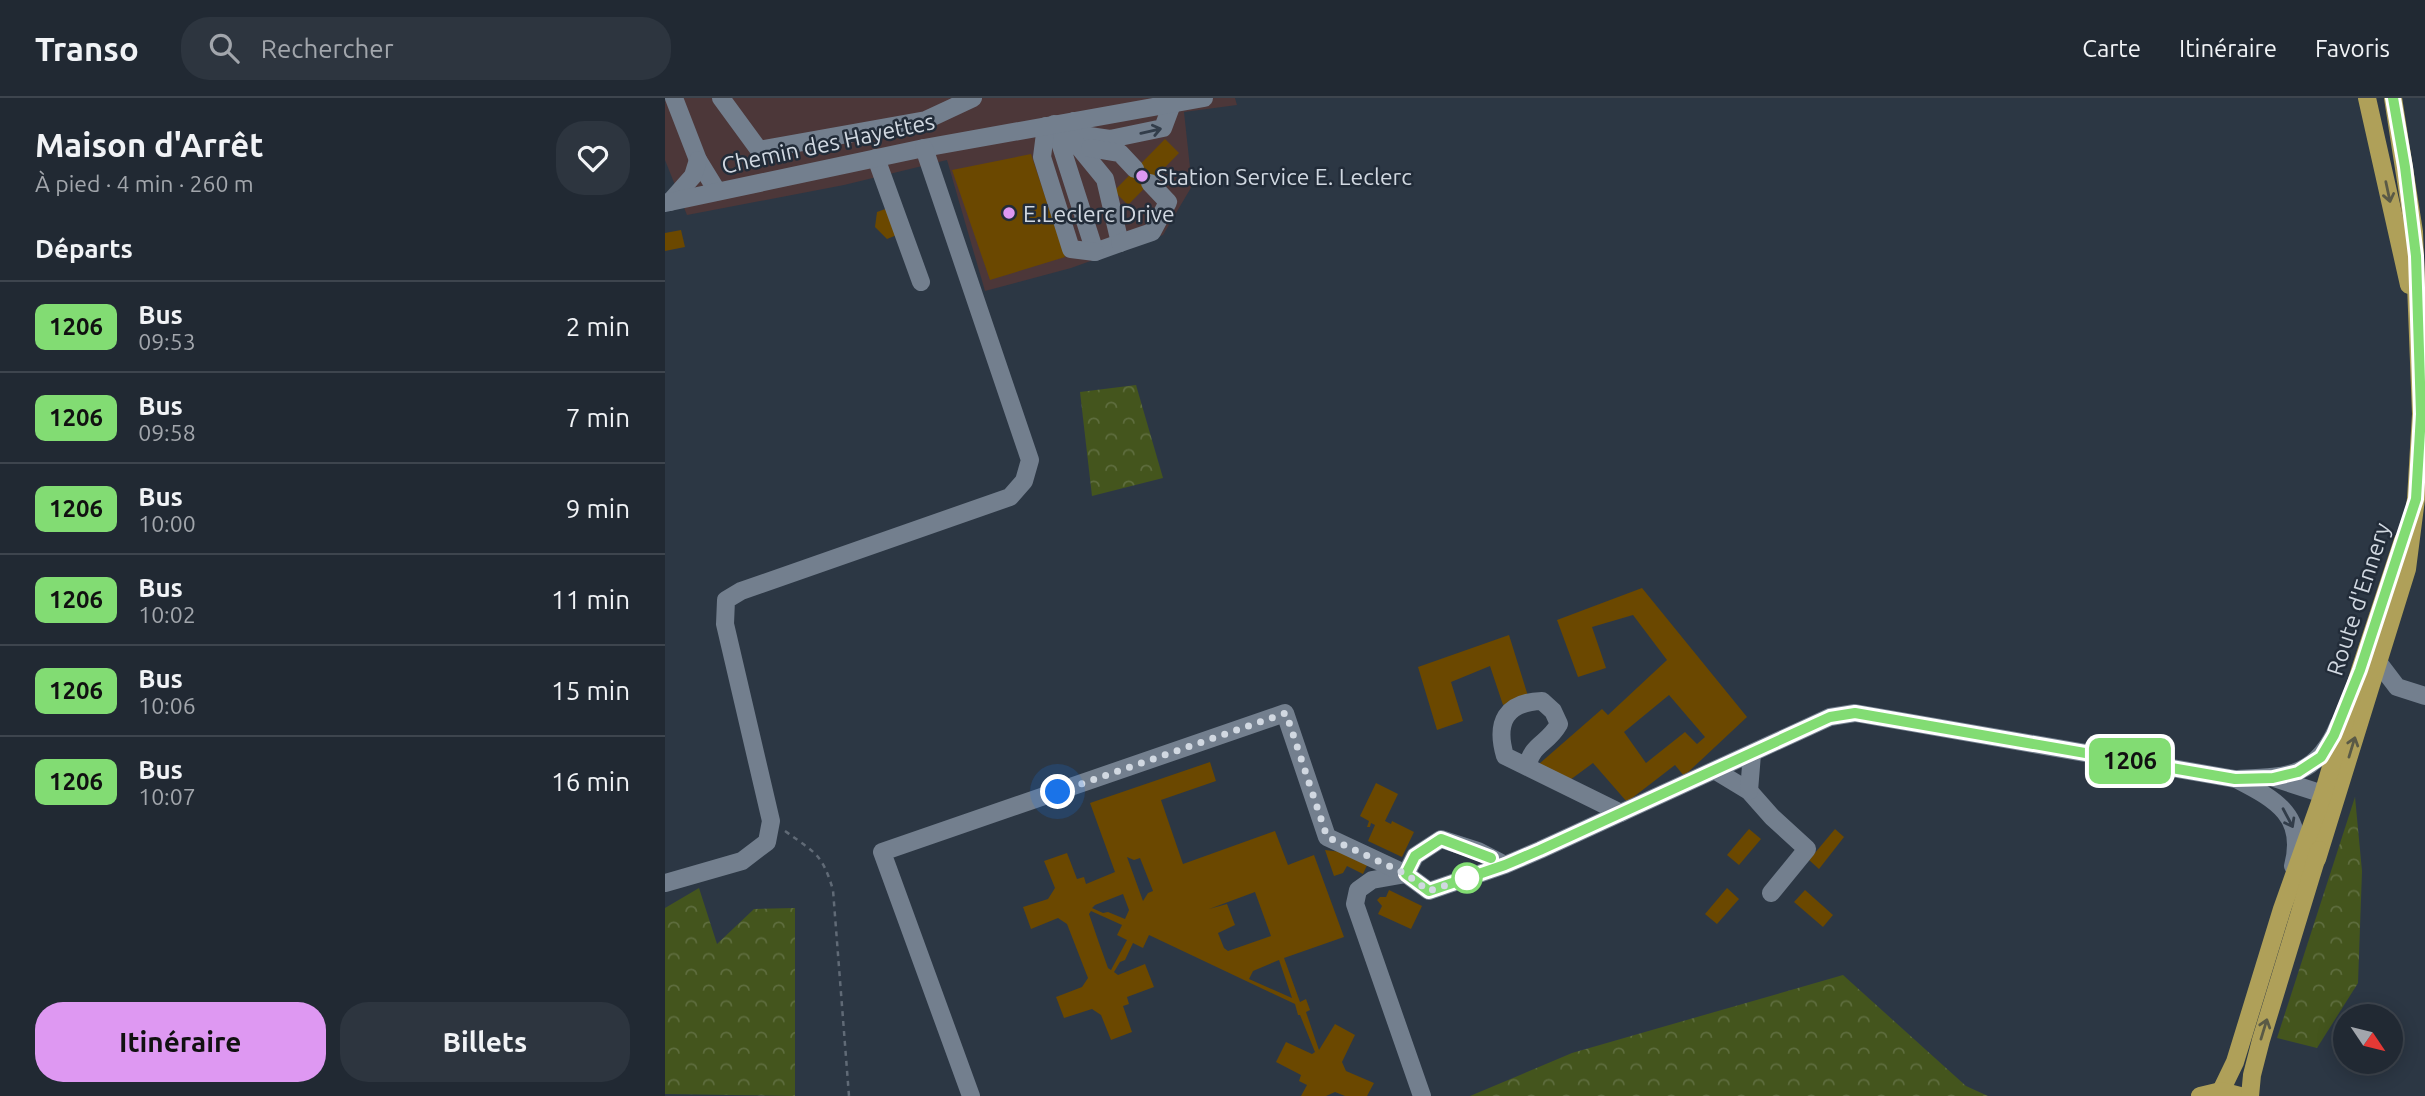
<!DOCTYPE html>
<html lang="fr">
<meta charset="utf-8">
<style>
body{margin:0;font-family:Ubuntu,sans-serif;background:#2d353f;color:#f1f3f6;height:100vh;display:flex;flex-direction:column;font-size:26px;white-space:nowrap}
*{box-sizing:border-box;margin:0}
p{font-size:23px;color:#a2a6ac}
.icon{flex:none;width:38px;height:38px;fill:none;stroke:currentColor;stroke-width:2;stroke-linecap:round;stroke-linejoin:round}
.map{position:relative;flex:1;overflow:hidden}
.sheet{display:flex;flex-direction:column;background:#212933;width:665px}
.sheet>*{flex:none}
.badge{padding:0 14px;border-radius:10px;font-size:24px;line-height:46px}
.needle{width:46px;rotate:125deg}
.fabs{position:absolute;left:1668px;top:906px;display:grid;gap:14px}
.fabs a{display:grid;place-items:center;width:70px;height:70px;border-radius:50%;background:#212933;box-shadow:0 4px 18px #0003,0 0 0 2px #3e454e;font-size:35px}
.you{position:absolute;width:35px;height:35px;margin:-18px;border:5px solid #fff;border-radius:50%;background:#1a73e8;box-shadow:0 0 0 10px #1a73e833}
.map>.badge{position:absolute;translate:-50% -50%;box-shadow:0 0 0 4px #fff}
h2{padding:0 35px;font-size:26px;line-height:63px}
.round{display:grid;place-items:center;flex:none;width:74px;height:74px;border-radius:28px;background:#2d353f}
.head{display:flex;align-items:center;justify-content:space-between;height:119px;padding:0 35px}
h1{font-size:33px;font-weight:700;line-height:52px}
.action{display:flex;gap:14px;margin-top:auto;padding:14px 35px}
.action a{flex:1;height:80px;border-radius:28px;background:#de98f2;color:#111;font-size:28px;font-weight:700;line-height:80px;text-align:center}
.action a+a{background:#2d353f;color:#f1f3f6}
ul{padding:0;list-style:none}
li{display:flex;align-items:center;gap:21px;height:91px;padding:0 35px;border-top:2px solid #3e454e}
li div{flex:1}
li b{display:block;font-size:26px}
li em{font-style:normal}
li .badge{min-width:77px;font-weight:700;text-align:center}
header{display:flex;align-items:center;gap:42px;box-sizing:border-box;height:98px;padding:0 35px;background:#212933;border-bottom:2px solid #3e454e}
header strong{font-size:33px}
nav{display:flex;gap:38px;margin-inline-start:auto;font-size:24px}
.search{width:490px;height:63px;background:#2d353f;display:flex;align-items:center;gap:18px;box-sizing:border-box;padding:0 24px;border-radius:28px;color:#a2a6ac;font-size:26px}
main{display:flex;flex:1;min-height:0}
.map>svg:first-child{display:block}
.commercial{fill:#4c3739}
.forest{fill:url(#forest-crowns)}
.building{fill:#6b4800;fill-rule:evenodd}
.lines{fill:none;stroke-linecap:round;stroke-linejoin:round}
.path{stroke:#606a76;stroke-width:2.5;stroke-dasharray:5 5;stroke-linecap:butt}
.minor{stroke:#737f8e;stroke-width:18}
.major{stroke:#afa059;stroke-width:18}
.oneway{stroke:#323d4a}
.oneway2{stroke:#5a5a46}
.line-casing{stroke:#fff;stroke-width:16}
.line{stroke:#82dc73;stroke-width:10}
.walk{stroke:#d1d8e1;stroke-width:7;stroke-dasharray:0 12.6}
.poi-dot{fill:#de98f2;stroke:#222c39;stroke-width:2.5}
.stop-dot{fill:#fff;stroke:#82dc73;stroke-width:3.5}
.labels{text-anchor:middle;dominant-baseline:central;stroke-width:5;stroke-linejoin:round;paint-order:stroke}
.street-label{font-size:23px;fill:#d1d8e1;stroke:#222c39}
.poi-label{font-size:23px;fill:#d1d8e1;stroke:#222c39;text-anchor:start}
</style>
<header>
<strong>Transo</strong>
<div class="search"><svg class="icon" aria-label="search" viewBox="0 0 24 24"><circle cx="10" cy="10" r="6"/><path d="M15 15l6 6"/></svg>Rechercher</div>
<nav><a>Carte</a><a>Itinéraire</a><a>Favoris</a></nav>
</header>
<main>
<section class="sheet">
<div class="head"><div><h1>Maison d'Arrêt</h1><p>À pied · 4 min · 260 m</p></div><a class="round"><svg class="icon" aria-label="heart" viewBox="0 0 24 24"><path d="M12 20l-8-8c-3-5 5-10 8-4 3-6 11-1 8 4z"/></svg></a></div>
<h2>Départs</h2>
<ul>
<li><span class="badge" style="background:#82dc73;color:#111">1206</span><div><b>Bus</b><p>09:53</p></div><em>2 min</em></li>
<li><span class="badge" style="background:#82dc73;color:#111">1206</span><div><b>Bus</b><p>09:58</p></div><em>7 min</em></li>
<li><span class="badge" style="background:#82dc73;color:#111">1206</span><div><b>Bus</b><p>10:00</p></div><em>9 min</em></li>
<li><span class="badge" style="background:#82dc73;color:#111">1206</span><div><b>Bus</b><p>10:02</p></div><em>11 min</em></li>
<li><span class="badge" style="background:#82dc73;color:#111">1206</span><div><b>Bus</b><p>10:06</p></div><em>15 min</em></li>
<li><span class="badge" style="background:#82dc73;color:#111">1206</span><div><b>Bus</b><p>10:07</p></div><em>16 min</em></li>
</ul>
<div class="action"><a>Itinéraire</a><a>Billets</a></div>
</section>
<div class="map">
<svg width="1760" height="998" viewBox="0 0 1760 998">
<defs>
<pattern id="forest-crowns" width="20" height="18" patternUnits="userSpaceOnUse" patternTransform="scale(1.75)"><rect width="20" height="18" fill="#44551d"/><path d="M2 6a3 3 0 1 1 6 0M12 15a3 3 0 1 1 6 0" fill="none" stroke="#5e6d3e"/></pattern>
</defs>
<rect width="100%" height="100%" fill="#2c3744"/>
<polygon class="commercial" points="0,0 570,0 572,7 519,14 527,88 498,137 406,170 320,193 282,62 179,87 22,117 0,62"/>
<g class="forest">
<polygon points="471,287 498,380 427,398 415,294"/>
<polygon points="1690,699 1697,773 1693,885 1652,950 1612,940"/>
<polygon points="34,790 52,846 89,811 130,810 130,998 0,996 0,810"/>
<polygon points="1178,877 1301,988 1323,998 805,998 907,955"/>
</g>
<g class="building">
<polygon points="500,41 514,55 463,107 449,93"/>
<polygon points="366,56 400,159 325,182 287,72"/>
<polygon points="223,110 232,137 222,141 210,129 212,114"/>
<polygon points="16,132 20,149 0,153 0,135"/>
<path d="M 977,490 L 1082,619 L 1019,678 L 1010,667 L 962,704 L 928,665 L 905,682 L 874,666 L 937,611 L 943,617 L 1002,562 L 968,517 L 927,529 L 941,570 L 913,579 L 892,522 ZM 1004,597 L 1040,639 L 1032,646 L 1020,634 L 981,665 L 959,634 Z"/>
<polygon points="844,537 863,598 838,607 825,568 786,584 798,623 772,632 753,569"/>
<path d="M 545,664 L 551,683 L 496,702 L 518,766 L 610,733 L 623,767 L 649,757 L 679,839 L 619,860 L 635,904 L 641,901 L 645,912 L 641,914 L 654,952 L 670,926 L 690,937 L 677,964 L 681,973 L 709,985 L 702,998 L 680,998 L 670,994 L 661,998 L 636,998 L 642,987 L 634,983 L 636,977 L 611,964 L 621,944 L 647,956 L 650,954 L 635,917 L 633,917 L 630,906 L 484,837 L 478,850 L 468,845 L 460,862 L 455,864 L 449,874 L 453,877 L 480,866 L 489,889 L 462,899 L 464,906 L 458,908 L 467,934 L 446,942 L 436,917 L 427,911 L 399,920 L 391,899 L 417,889 L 423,880 L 402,826 L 393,820 L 366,831 L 358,809 L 383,801 L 390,790 L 379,763 L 402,755 L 412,781 L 419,779 L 421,786 L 450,774 L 425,705 ZM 462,759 L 469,762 L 475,760 L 488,793 L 483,795 L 478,803 ZM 590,794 L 606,838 L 563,853 L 559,850 L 553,835 L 570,827 L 562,806 L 544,811 ZM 458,796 L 464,812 L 460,821 L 443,814 L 438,815 L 427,810 L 430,807 ZM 426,813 L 457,827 L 452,837 L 462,842 L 446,872 L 443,870 L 434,845 L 424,816 ZM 614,862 L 627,900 L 584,881 L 588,873 Z"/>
<polygon points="711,685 733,696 720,723 726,726 727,723 749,734 737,759 703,743 710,727 706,725 705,729 702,729 704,723 695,718"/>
<polygon points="1084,731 1096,741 1074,767 1062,757"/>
<polygon points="1170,731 1179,739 1154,771 1144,762"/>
<polygon points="660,752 684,755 703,765 698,776 682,768 678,775 669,778"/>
<polygon points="1062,790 1074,801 1052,826 1040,816"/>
<polygon points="724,792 757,808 746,831 713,816 717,808 712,802 715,799 721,799"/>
<polygon points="1140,792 1168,817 1158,829 1129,804"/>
</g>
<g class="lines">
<path class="path" d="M 120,733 C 150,755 157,755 168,792 L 184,998"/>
<g class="minor">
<polyline points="9,0 33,62 52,93"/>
<polyline points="56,0 94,52 261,22 308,0"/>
<polyline points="409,23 417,37 445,41 498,30 507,6"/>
<polyline points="389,26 430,154 455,145 440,81 395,26"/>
<polyline points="381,28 377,59 406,151 430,154"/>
<polyline points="425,50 455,55 470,71"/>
<polyline points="211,60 256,184"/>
<polyline points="5,104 28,78 33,62"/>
<polyline points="0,105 259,50 539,0"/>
<polyline points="455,145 487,134 503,104 485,85"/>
<polyline points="1713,564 1732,589 1760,598"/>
<path d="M 862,669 C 868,644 882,647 894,626 L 888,613 L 877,603 C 841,604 830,624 840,658 L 956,715"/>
<polyline points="1051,673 1084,693 1107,719 1142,751 1106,795"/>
<polyline points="1609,680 1658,696"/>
<path d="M 1573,682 C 1612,702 1641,719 1628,768"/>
<polyline points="1084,693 1087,656"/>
<path d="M 840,767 L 813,753 L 776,741 L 750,758 L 741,776 L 764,793 L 840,767 L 875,752 L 1165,619 L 1190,615 L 1570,681 C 1622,679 1652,680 1674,626"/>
<polyline points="741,776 707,782 693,792 690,806 757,998"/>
<polyline points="0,785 77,763 102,744 106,723 60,526 61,502 76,493 345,399 359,383 365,362 259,50"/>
<polyline points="306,998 217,754 620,615 662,739 741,776"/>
</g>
<g class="major">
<polyline points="1702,0 1744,187"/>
<polyline points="1652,761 1742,471 1751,401 1756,316 1749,134 1728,0"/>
<polyline points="1556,993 1570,964 1617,811 1658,696 1695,572 1738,442"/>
<polyline points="1535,998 1556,993 1575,998"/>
<polyline points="1585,998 1587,977 1596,942 1654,752"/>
</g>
</g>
<defs><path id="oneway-shaft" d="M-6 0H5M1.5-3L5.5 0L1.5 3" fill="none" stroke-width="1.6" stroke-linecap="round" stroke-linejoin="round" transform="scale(1.75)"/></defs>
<g class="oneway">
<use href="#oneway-shaft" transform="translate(486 33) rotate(-13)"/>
<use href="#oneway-shaft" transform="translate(1623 720) rotate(62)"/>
</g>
<g class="oneway2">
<use href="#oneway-shaft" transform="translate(1723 94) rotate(78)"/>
<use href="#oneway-shaft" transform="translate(1687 649) rotate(-73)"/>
<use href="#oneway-shaft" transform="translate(1599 931) rotate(-73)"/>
</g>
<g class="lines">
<g class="line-casing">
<polyline id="line" points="826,760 776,741 750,758 741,776 764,793 840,767 875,752 1165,619 1190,615 1570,681 1608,680 1633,674 1656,659 1669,637 1695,572 1751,401 1756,316 1751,158 1740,69 1728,0"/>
</g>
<use href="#line" class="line"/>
<polyline class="walk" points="393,694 621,615 662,739 741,776 764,793 802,780"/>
</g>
<g class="poi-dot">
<circle cx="477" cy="78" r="7"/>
<circle cx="344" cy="115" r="7"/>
</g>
<circle class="stop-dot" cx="802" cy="780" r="14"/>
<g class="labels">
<g class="street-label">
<text transform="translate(163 45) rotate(-12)">Chemin des Hayettes</text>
<text transform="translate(1693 501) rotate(-72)">Route d'Ennery</text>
</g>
<g class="poi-label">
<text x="491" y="78">Station Service E. Leclerc</text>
<text x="358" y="115">E.Leclerc Drive</text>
</g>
</g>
</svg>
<div class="fabs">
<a><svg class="needle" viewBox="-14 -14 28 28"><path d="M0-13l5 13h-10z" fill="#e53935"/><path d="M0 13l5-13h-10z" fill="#a2a6ac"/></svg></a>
</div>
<div class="you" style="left:393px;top:694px"></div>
<b class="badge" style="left:1465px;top:663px;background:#82dc73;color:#111">1206</b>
</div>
</main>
